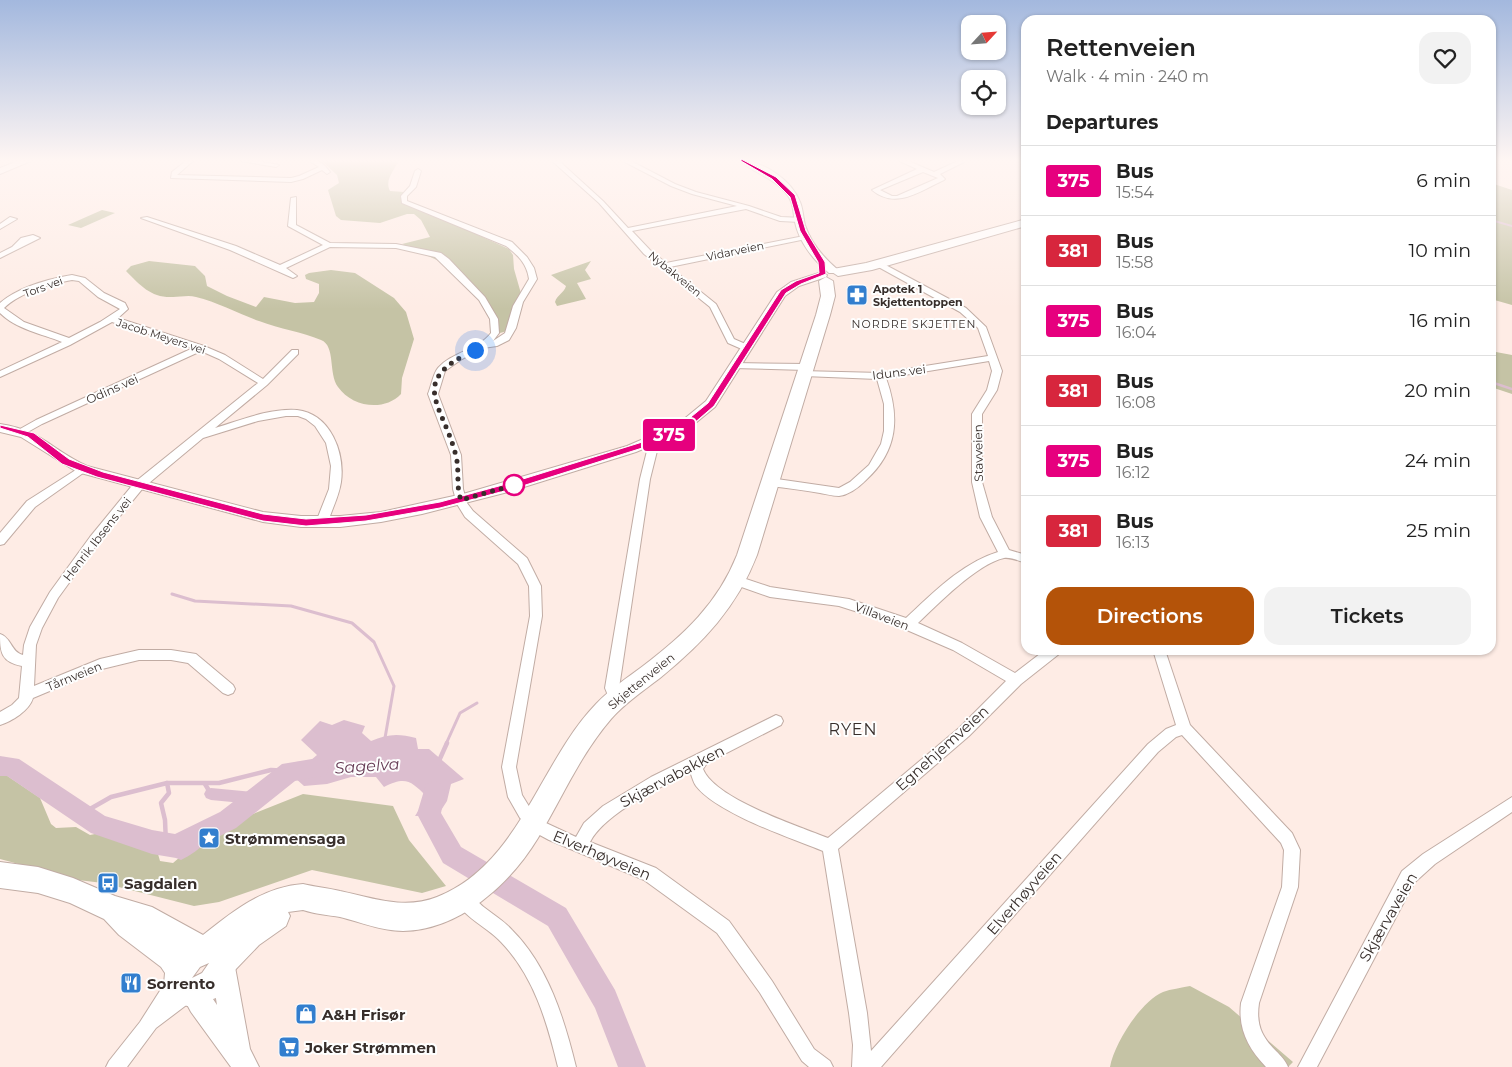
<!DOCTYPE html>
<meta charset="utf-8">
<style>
body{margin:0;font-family:Montserrat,sans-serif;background:#f2f2f2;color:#222;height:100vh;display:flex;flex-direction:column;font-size:19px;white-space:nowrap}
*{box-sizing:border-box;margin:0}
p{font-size:16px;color:#767676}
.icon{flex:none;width:28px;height:28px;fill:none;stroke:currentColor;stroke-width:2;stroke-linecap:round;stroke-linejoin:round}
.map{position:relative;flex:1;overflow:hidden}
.panel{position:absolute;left:1021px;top:15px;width:475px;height:640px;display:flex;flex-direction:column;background:#fff;border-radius:15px;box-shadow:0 1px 4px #0004}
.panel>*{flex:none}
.badge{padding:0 10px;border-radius:4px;font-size:18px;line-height:32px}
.needle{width:32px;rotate:64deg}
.tools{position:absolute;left:961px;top:15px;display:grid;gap:10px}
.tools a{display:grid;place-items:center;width:45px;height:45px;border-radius:10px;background:#fff;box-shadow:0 1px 4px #0004;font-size:25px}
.you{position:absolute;width:25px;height:25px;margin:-12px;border:4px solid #fff;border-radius:50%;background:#1a73e8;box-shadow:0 0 0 8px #1a73e833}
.map>.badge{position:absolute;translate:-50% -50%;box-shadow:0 0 0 2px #fff}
h2{padding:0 25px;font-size:19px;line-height:45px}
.round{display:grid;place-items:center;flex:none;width:52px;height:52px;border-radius:15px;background:#f2f2f2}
.headline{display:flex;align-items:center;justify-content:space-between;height:85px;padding:0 25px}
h1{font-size:24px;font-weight:600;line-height:38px}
.button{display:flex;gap:10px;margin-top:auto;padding:10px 25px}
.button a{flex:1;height:58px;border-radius:15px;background:#b45309;color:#fff;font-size:20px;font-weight:600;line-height:58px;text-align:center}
.button a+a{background:#f2f2f2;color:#222}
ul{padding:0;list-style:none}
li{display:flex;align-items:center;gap:15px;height:70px;padding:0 25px;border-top:1px solid #e0e0e0}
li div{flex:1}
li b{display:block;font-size:19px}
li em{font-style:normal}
li .badge{min-width:55px;font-weight:700;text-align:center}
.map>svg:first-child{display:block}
.green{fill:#c5c3a5}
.water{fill:#dcbecf}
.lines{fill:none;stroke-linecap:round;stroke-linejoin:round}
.stream-far3{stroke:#dcbecf;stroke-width:2}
.stream-far2{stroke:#dcbecf;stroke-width:2.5}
.stream-far1{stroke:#dcbecf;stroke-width:3}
.stream{stroke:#dcbecf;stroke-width:4.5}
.canal{fill:#dcbecf;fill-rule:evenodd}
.river{fill:#dcbecf;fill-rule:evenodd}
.minor-casing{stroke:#c1aca4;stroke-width:2}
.tertiary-casing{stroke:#c1aca4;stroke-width:2}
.secondary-casing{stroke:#c1aca4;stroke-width:2}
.primary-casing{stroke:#c1aca4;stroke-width:2}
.minor{fill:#fff;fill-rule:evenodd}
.tertiary{fill:#fff;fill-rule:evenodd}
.secondary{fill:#fff;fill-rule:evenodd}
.primary{fill:#fff;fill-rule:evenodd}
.line{fill:#e6007e;stroke:#fff}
.walk{stroke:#372e2b;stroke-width:5;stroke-dasharray:0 9}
.stop-dot{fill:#fff;stroke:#e6007e;stroke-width:2.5}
.labels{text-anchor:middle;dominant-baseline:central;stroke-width:4;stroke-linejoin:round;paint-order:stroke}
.far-street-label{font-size:11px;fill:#372e2b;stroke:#fefefe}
.far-poi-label{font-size:11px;font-weight:bold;fill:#372e2b;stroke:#fefefe;text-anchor:start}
.far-neighbourhood-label{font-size:11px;letter-spacing:1px;fill:#372e2b;stroke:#fefefe}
.street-label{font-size:12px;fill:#372e2b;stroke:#fefefe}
.near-street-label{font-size:15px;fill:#372e2b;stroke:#fefefe}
.near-poi-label{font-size:15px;font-weight:bold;fill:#372e2b;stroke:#fefefe;text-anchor:start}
.near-neighbourhood-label{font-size:16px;letter-spacing:1px;fill:#372e2b;stroke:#fefefe}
.near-water-label{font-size:16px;font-style:italic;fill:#653a54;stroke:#fefefe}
</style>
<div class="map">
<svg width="1512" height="1067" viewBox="0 0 1512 1067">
<rect width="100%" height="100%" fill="#feece5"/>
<g class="green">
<path d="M 321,160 L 399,160 C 395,170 384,179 390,191 L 404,192 L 405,202 L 509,249 L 513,255 L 514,269 L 522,297 L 507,331 L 500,333 L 488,307 L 439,261 L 402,244 L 430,237 L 421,220 L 414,214 L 407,214 L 380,223 L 341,220 L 336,216 L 328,190 L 339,183 L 337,175 Z"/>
<polygon points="1491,183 1512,190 1512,305 1491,299"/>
<polygon points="102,210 115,213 81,228 68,225"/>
<path d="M 149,261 L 195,266 L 205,276 L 207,286 L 227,296 L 256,307 L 264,297 L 295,303 L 314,302 L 319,293 L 319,284 L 306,279 L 305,275 L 309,273 L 331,270 L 355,273 L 394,298 L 406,312 L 414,339 L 402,378 L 401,394 C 384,412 352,407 338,387 C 328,373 336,346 321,340 C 302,332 280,329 259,321 C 239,314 217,302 196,297 C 189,295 180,297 173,297 C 151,298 141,286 126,271 L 131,266 Z"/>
<path d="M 591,261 L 585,270 L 591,279 L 577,283 L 586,299 L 557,306 L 555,302 C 557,295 564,293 566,286 L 551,275 Z"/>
<polygon points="1496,352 1512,355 1512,394 1491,387 1491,355"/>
<polygon points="0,771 40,798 51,824 56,828 76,827 90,835 100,833 132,845 140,844 158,854 160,861 173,863 180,857 179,855 220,827 303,794 393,806 409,840 446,886 422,893 312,870 219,902 194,906 103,883 78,880 0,859"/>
<path d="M 1190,986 L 1229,1007 L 1293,1062 L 1288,1067 L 1110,1067 C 1114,1044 1141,1001 1163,992 C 1171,989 1181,988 1190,986 Z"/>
</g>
<path class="water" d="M 344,720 L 365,726 L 362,733 L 371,741 C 387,734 398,733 416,738 L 418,749 L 429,749 L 464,779 L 451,784 L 447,801 L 438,815 L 415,816 L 427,797 C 411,781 406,776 384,787 L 376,777 L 351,777 L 327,784 L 304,786 L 294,777 L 296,762 L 310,761 L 317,755 L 301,740 L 320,721 L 332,725 Z"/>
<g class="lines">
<polyline class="stream-far3" points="1491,220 1512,226"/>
<polyline class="stream-far2" points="1491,382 1512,389"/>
<g class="stream-far1">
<polyline points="172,594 195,601 291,606 352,623 374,642 394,686 385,738"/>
<polyline points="446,744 460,713 477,703"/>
</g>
<g class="stream">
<polyline points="438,763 447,743"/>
<polyline points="205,784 211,794"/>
<polyline points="83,813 111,797 167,783 219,783 271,770 290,771"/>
<polyline points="166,844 165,820 161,803 169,793 167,783"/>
</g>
<g class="canal">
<polygon points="211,788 253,792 258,794 260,798 258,802 253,804 211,800 206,798 204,794 206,790"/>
<path d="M 198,834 L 203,836 L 205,841 C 201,849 189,856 181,860 L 176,858 L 174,853 L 176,848 Z"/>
</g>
<g class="river">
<polygon points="0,756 19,759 105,816 152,830 175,834 220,812 282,764 318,758 326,761 329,768 326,775 295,781 236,828 176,858 152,854 91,833 7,776 0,776"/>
<polygon points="434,781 442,784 445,792 441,813 461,847 566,908 615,990 646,1067 618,1067 595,1008 548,926 443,863 417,814 426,784"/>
</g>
<g class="minor-casing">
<g id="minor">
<path d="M 187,160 L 194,160 L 177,175 L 291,178 L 299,176 L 319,167 L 308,160 C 320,160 324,164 330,172 L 327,174 L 322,170 L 303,179 L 291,182 L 171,178 L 172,172 Z"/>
<polygon points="235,160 253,160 279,165 276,167"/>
<polygon points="551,160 558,160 603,201 628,228 737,206 692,194 671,186 621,160 629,160 675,184 696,192 749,206 781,217 803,218 804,220 800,222 780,221 746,209 632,231 650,250 666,263 809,235 810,237 806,239 670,267 716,304 734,339 750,346 750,350 744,350 728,343 710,307 644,254 599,203"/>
<path d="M 897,160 L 906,160 L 934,172 L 960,160 L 968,160 L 940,174 L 945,179 L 944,180 C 920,191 896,210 872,190 L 917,169 ZM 923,172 L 938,178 L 897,196 L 892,196 L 880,190 Z"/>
<path d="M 418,169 L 421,171 L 416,187 L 407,196 L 407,201 L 512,242 L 527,257 L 534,268 L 537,279 L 523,302 L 516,328 L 509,340 L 497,346 L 483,348 L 462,359 L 445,371 L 438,394 L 461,455 L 463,489 L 467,503 L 473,511 L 527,558 L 541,586 L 542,616 L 516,767 L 522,795 L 530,808 L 546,823 L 576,837 L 584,823 L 603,806 L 651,777 L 776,715 L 781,717 L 783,721 L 781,725 L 707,763 L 703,769 C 715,799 798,826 828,838 L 959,728 L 1006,681 L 953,650 L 886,621 L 839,606 L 770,597 L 733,584 L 731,581 L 733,578 L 737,576 L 770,587 L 849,599 L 906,618 C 933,593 962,563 998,552 L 980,517 L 972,482 L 972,414 L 987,390 L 992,371 L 989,361 L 886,378 C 900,417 898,451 866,480 C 859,487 849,495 839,496 C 833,496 826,494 820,493 C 803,490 787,488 770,486 L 765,482 L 770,478 L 839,488 L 850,482 L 869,465 L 881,444 L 884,431 L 884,404 L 877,379 L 804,376 L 799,373 L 801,371 L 881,373 L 988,356 L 978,328 L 960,312 L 873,264 L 880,262 L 966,308 L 986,327 L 1002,371 L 997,390 L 982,414 L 982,482 L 992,517 L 1009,550 L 1026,555 L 1026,563 C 1019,561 1011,557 1004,558 C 977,564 938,604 918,623 L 962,643 L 1015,673 L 1045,650 L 1060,650 L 1059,654 L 1021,684 L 969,736 L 838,849 L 867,1013 L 871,1051 L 1148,744 L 1166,729 L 1176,725 L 1153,650 L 1165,650 L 1190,725 L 1292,833 L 1300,850 L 1298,887 L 1259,1003 C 1256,1024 1261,1036 1276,1051 C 1281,1056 1285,1060 1288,1067 L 1266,1067 C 1248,1048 1238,1029 1241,1003 L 1282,887 L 1284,850 L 1281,843 L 1182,735 L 1176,737 L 1158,752 L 881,1067 L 852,1067 L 853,1045 L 849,1013 L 823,851 C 790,838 717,813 696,786 C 693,782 692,776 690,772 C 661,787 605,813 590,842 L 656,868 L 729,921 L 772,981 L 814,1049 L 830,1061 L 833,1067 L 809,1067 L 802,1061 L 760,993 L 717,933 L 644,880 L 549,840 L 536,833 L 520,818 L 508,797 L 502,767 L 530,616 L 529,586 L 518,564 L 465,517 L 457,504 L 453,489 L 451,455 L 428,394 C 431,387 433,374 438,368 C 452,352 478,350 491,333 L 490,319 L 479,300 L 435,257 L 396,248 L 330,247 L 286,268 L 297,276 L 293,278 L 230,250 L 141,218 L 147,217 L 236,246 L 280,265 L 323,245 L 288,226 L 291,198 L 296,197 L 296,225 L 330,243 L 396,244 L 441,253 L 449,259 L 485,297 L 498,319 L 499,333 L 493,341 L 505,333 L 513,306 L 529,279 C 527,264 518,255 506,246 L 402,203 L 401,196 L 410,186 L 415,171 Z"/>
<polygon points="10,217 17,219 0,229 0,224"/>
<polygon points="33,235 40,238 0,258 0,253 12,247 21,238"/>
<path d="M 72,275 L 85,278 L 104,293 L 125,303 L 128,309 L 118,318 L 204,346 L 225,355 L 263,379 L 292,350 L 298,350 L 298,354 L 267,385 L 215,428 C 241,420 270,408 297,410 C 331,414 345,453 341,482 C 339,496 332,509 328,522 L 326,525 L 318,525 L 316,522 L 329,489 L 331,466 L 326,443 L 315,426 L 306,419 L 298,416 L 286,416 L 258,421 L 203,438 L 143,488 L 98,543 L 58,598 L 42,628 L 36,645 L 34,686 L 100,659 L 139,650 L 171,650 L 196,654 L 233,685 L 235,689 L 233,693 L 228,695 L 223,693 L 188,663 L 171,660 L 139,660 L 102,669 L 33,698 C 29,711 12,721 0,725 L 0,712 L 12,705 L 19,698 L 22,666 C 1,662 0,652 0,634 C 11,637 11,652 23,655 L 24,645 L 30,627 L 50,592 L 90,537 L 135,482 L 258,383 L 219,359 L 201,351 L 42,424 L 26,433 L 20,433 L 18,431 L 20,429 L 36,420 L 193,348 L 112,322 L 70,345 L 0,377 L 0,371 L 62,342 C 42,334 16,329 0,313 L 0,303 C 19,287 48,279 72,275 ZM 72,280 L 79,281 L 98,297 L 120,309 L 100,322 L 69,338 L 24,322 L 4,308 C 21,292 50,284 72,280 Z"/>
<polygon points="735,363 806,364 811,367 806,370 732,368 730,366"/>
<polygon points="649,440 653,441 657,451 650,479 619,688 623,699 621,703 616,705 611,703 605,688 640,479 647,451 644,443"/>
<polygon points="82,466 87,469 86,471 35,507 4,544 0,545 0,533 27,501"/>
<polygon points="1512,797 1512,812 1435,864 1414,883 1317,1067 1298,1067 1402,871 1423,854"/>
<path d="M 462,889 C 471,893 477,902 485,908 C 494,915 504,921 512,930 C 548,966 564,1018 576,1067 L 558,1067 C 547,1022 534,976 501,942 C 486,926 462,917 454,897 L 456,891 Z"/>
<polygon points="176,972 182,975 185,981 182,987 187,985 193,988 196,994 193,1000 156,1028 127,1067 106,1067 109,1061 140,1022 170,975"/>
</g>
</g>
<g class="tertiary-casing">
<g id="tertiary">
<path d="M 739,160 C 762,160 792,180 800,202 C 803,209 803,217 805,225 C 811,243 823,257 837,269 L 837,273 L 829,273 C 814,261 799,242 795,222 C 793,213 794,204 788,196 C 776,178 754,174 739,160 Z"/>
<path d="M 822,272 L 827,275 L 826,277 L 799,286 L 785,296 L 715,407 L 687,430 L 636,452 L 508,492 L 422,514 L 381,522 L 340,527 L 301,527 L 263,522 L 77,472 L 21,437 L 0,432 L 0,424 C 41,430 52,450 87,466 L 263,512 L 301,516 L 340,516 L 381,512 L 463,494 L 627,446 L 678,424 L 706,401 L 777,292 L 791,282 Z"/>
</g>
</g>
<g class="secondary-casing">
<g id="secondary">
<polygon points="20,160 33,160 0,174 0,168"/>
<polygon points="223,955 232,958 235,967 250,1049 259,1067 231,1067 191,1012 181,993 185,984 194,980 203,984 217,1005 211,967 214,958"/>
</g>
</g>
<g class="primary-casing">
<g id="primary">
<polygon points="1026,219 1026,226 872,270 838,276 832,272 833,269 866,263"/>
<path d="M 826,277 L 833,281 L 835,296 L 830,315 L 757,555 C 737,607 703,643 660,678 C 643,691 625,703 611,719 C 580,755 562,798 538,838 C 510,884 460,930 403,931 C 382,931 360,922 340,917 C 328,915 315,914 303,910 L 288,912 L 290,916 L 286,926 L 259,945 L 235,970 L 228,987 L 216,998 L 191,1007 L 173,1002 L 164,984 L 165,973 L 161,967 L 119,935 L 104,919 L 70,903 L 38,893 L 0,888 L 0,862 L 38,867 L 73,878 L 115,896 L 152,907 L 203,935 C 233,911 263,887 303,884 C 315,887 328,888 340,891 C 373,898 404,910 437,897 C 520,864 539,763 596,704 C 610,689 627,678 643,666 C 684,635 718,603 737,555 L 816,315 L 821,296 L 819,281 ZM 209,963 L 202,973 L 192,978 L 200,967 Z"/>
</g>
</g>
<use href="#minor" class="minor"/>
<use href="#tertiary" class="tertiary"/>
<use href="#secondary" class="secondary"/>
<use href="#primary" class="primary"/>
</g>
<linearGradient id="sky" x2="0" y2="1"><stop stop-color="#a3b8de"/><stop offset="0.52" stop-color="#fff6f3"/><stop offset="1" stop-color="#fff6f3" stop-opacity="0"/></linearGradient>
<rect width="1512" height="309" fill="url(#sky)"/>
<polygon class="line" points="741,159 776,177 795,195 806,231 825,262 826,274 801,284 786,293 714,406 692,425 658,443 516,488 440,508 366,521 306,526 263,521 97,477 62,464 28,437 0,428 0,425 34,433 69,459 103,472 263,514 306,519 366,515 440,502 510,483 652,439 686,421 708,403 781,290 796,281 819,273 818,262 800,231 790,197 772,179 741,161"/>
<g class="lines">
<path class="walk" d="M 475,350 C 406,382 443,403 456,456 C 459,468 457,481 459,494 L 461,500 L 514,485"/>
</g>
<defs>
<g id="pharmacy-square" transform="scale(1.125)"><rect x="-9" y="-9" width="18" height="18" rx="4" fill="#327ece" stroke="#fefefe"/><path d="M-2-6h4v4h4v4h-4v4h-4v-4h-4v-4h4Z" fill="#fff"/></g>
<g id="sight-square" transform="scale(1.125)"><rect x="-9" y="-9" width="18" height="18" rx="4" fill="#327ece" stroke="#fefefe"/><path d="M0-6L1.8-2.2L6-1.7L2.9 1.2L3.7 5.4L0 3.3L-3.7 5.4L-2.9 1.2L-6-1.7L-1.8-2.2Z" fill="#fff"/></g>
<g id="bus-square" transform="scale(1.125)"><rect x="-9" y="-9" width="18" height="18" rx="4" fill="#327ece" stroke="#fefefe"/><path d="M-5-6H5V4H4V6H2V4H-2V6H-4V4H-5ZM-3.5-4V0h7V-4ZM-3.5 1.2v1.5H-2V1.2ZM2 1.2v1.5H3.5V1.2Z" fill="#fff"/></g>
<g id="restaurant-square" transform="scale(1.125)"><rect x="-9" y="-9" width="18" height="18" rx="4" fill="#327ece" stroke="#fefefe"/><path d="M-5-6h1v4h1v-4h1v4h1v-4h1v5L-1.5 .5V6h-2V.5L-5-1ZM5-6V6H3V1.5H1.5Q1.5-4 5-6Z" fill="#fff"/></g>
<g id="shop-square" transform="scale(1.125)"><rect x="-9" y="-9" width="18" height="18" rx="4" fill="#327ece" stroke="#fefefe"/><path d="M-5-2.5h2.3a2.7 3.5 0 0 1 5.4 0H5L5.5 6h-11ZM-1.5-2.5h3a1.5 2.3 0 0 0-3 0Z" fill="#fff"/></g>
<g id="supermarket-square" transform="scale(1.125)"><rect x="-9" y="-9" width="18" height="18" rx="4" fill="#327ece" stroke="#fefefe"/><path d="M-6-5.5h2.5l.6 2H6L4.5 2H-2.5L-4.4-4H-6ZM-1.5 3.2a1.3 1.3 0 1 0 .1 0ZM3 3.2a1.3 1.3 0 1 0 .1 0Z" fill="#fff"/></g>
</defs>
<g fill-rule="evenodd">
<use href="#pharmacy-square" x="857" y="295"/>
<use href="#sight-square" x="209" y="838"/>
<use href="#bus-square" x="108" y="883"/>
<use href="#restaurant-square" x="131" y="983"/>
<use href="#shop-square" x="306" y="1014"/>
<use href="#supermarket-square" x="289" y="1047"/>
</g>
<circle class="stop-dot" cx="514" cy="485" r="10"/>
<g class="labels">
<g class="far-street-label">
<text transform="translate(735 251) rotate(-12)">Vidarveien</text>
<text transform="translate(675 274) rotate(39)">Nybakveien</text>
<text transform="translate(43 287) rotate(-20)">Tors vei</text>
<text transform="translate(161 336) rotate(18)">Jacob Meyers vei</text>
</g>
<g class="far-poi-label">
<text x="873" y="289">Apotek 1<tspan x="873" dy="13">Skjettentoppen</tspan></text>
</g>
<g class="far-neighbourhood-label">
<text x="914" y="324">NORDRE SKJETTEN</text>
</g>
<g class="street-label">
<text transform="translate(899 372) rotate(-7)">Iduns vei</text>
<text transform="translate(112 389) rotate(-24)">Odins vei</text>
<text transform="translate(978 453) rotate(-91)">Stavveien</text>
<text transform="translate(97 539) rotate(-52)">Henrik Ibsens vei</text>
<text transform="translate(882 616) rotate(21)">Villaveien</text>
<text transform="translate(74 676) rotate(-22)">Tårnveien</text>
<text transform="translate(641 681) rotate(-39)">Skjettenveien</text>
</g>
<g class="near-street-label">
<text transform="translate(942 748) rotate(-42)">Egnehjemveien</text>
<text transform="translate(672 776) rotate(-28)">Skjærvabakken</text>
<text transform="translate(602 855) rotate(23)">Elverhøyveien</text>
<text transform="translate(1024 893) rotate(-49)">Elverhøyveien</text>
<text transform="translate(1388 917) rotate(-60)">Skjærvaveien</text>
</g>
<g class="near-poi-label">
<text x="225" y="838">Strømmensaga</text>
<text x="124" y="883">Sagdalen</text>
<text x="147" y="983">Sorrento</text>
<text x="322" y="1014">A&amp;H Frisør</text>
<text x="305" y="1047">Joker Strømmen</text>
</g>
<g class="near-neighbourhood-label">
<text x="853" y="729">RYEN</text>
</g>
<g class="near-water-label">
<text transform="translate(367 766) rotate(-4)">Sagelva</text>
</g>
</g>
</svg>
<div class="tools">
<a><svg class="needle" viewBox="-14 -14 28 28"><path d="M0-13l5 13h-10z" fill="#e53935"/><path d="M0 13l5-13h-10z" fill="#767676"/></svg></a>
<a><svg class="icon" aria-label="locate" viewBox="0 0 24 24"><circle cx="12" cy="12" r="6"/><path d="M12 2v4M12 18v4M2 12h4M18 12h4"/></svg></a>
</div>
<div class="you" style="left:475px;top:350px"></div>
<b class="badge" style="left:669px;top:435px;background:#e6007e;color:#fff">375</b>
<section class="panel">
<div class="headline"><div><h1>Rettenveien</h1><p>Walk · 4 min · 240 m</p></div><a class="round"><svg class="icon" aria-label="heart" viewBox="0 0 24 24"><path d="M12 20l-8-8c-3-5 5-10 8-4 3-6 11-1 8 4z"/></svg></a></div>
<h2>Departures</h2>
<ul>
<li><span class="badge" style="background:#e6007e;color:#fff">375</span><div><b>Bus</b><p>15:54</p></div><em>6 min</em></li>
<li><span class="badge" style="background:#d7263d;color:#fff">381</span><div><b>Bus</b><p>15:58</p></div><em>10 min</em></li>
<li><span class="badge" style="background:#e6007e;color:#fff">375</span><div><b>Bus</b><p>16:04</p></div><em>16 min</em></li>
<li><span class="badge" style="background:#d7263d;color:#fff">381</span><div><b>Bus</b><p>16:08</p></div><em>20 min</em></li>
<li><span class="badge" style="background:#e6007e;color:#fff">375</span><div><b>Bus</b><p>16:12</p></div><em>24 min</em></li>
<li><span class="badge" style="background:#d7263d;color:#fff">381</span><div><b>Bus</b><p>16:13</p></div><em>25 min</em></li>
</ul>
<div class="button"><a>Directions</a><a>Tickets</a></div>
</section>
</div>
